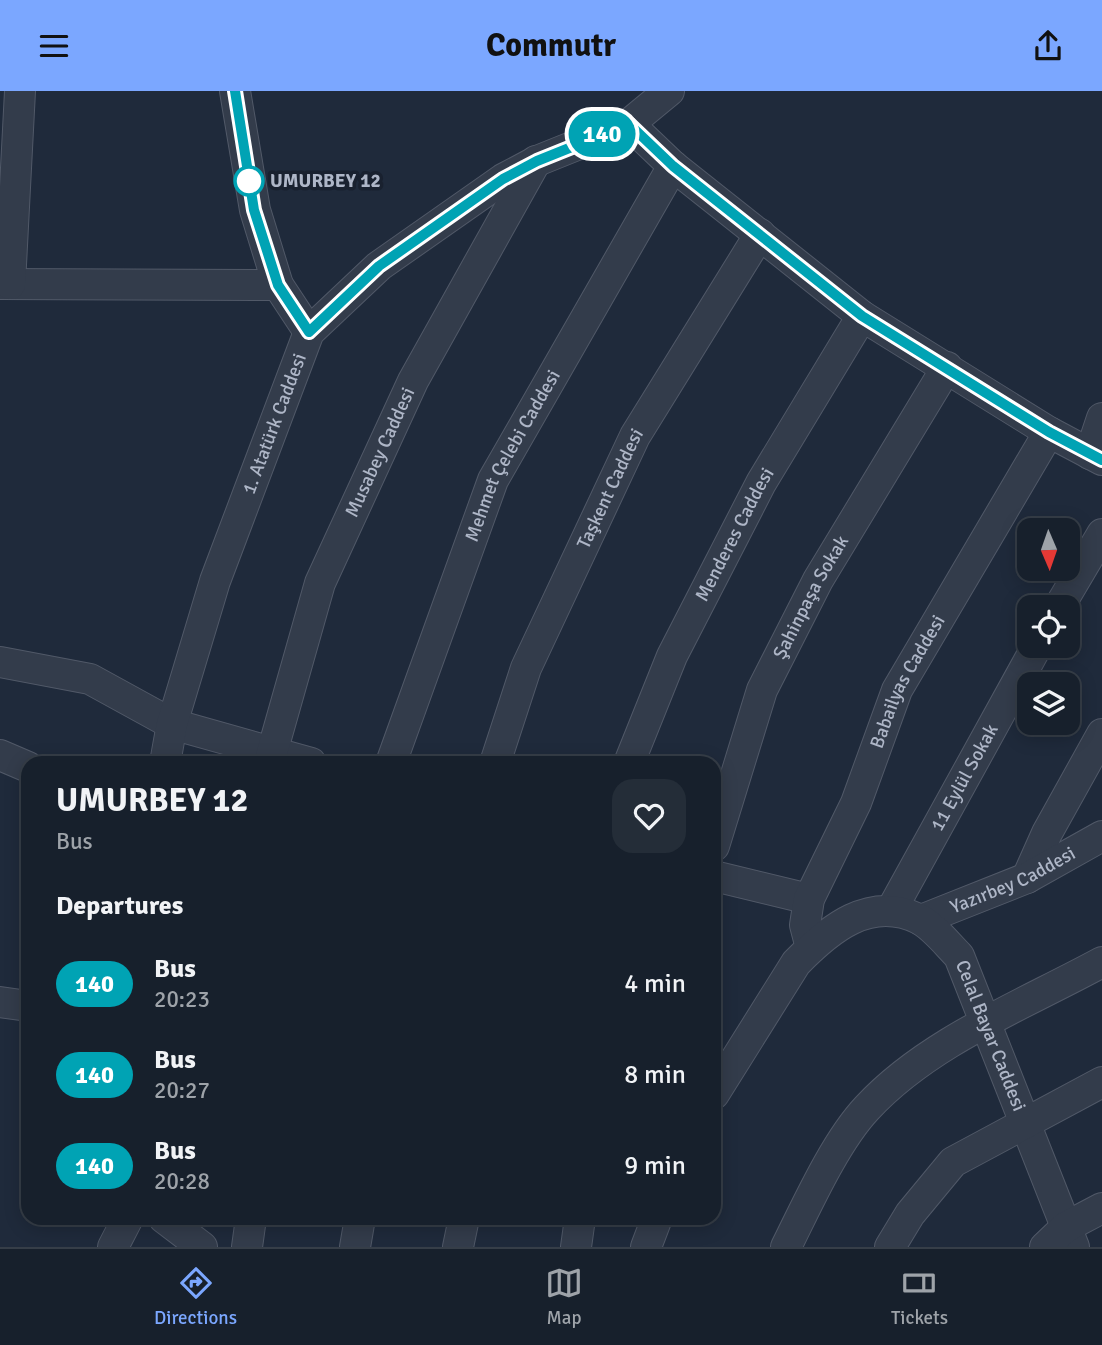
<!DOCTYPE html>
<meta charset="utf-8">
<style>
body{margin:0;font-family:Signika,sans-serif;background:#242d38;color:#f1f3f6;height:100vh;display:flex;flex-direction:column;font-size:26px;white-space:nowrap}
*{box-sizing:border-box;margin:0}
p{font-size:23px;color:#9ea3a9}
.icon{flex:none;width:38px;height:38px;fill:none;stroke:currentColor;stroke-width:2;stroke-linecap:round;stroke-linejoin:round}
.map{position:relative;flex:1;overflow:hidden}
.sheet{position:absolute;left:21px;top:665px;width:700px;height:469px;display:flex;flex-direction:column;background:#17202c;border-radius:21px;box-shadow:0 4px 18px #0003,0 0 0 2px #363e48}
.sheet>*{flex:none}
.badge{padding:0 14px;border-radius:23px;font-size:24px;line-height:46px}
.needle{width:46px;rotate:178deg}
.controls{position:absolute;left:1017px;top:427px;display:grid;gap:14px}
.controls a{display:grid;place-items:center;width:63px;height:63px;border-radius:14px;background:#17202c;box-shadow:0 4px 18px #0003,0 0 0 2px #363e48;font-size:35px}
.map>.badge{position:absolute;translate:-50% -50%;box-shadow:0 0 0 4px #fff}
h2{padding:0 35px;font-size:26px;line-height:63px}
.round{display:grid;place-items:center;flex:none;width:74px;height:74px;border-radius:21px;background:#242d38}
.headline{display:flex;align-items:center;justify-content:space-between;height:119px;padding:0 35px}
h1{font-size:33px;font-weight:700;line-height:52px}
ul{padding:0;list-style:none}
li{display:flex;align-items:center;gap:21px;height:91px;padding:0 35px}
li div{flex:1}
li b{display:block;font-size:26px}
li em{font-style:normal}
li .badge{min-width:77px;font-weight:700;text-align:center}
header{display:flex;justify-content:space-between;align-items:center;height:91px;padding:0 35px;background:#7ba7ff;color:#111;font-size:32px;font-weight:700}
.tab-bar{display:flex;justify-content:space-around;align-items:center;height:98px;border-top:2px solid #363e48;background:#17202c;font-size:19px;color:#9ea3a9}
.tab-bar a{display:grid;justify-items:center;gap:4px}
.tab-bar .on{color:#7ba7ff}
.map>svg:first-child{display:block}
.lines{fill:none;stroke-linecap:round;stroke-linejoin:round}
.minor-casing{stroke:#515968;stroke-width:32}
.minor{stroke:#333c4b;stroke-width:30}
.line-casing{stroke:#fff;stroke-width:16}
.line{stroke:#00a3b4;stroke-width:10}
.stop-dot{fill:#fff;stroke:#00a3b4;stroke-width:3.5}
.labels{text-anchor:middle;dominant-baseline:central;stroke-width:7;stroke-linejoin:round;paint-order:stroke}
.stop-label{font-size:19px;font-weight:bold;fill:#aeb6c7;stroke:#19212f;text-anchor:start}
.street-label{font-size:19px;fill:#aeb6c7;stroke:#19212f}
</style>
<header><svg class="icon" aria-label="menu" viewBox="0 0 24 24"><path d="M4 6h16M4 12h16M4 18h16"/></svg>Commutr<svg class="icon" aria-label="share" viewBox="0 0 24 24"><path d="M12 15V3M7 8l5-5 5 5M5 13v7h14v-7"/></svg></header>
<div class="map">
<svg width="1102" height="1156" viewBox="0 0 1102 1156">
<rect width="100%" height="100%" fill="#1f2a3b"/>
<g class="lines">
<g class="minor-casing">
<g id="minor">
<polyline points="235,0 255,119 278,194 309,241"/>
<polyline points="629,33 673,75 862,225 1049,341 1102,369"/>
<polyline points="0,193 278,194"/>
<polyline points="10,193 20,0"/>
<polyline points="1090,363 1102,327"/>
<polyline points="1059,516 1102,443"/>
<polyline points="0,571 90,588 172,633 311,672"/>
<polyline points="0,664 28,676"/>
<path id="s1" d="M 165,672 L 172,633 L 215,490 L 309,241 L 379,175 L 503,88 L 537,70 L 629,33 L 669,0"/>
<path id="s2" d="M 269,672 L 320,492 L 413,290 L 536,70"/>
<path id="s3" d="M 391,672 L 493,389 L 673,75"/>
<path id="s4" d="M 495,672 L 526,577 L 635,345 L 760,143"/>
<path id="s5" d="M 629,672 L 672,565 L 761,392 L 862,225"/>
<path id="s6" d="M 714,755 L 762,599 L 818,489 L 947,276"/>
<polyline points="714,785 809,808"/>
<polyline points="1027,787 1047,742 1102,643"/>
<path id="s7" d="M 892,818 L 1037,555"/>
<path id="s8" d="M 921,829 L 1027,787 L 1102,745"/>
<path id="s9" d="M 811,857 L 805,834 L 809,808 L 856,712 L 897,599 L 1049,341"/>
<polyline points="0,911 28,915"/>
<path id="s10" d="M 714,1003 L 796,872 C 829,838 870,804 919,828 C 933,835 947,853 959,865 L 1074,1156"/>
<polyline points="164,1127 202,1156"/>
<polyline points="113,1156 128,1127"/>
<polyline points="247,1156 251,1127"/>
<polyline points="355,1156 360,1127"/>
<polyline points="458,1156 464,1127"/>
<polyline points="576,1156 580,1127"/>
<polyline points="646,1156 657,1127"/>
<path d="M 786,1156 C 807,1114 835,1051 867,1017 C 928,951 1023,914 1102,871"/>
<polyline points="890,1156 910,1123 953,1071 1102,991"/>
<polyline points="1045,1156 1066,1136 1102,1117"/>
</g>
</g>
<use href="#minor" class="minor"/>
</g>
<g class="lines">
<g class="line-casing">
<polyline id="line" points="235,0 254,119 278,194 309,241 379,175 503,88 537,70 629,33 673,75 862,225 1049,341 1102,369"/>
</g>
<use href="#line" class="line"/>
</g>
<circle class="stop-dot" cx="249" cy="90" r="14"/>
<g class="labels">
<g class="stop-label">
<text x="270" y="90">UMURBEY 12</text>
</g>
<g class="street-label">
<text stroke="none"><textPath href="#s1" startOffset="357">1. Atatürk Caddesi</textPath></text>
<text stroke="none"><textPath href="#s2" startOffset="331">Musabey Caddesi</textPath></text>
<text stroke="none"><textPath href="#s3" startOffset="331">Mehmet Çelebi Caddesi</textPath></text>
<text stroke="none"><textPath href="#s4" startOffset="298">Taşkent Caddesi</textPath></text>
<text stroke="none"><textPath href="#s5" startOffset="252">Menderes Caddesi</textPath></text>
<text stroke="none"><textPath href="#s6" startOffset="268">Şahinpaşa Sokak</textPath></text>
<text stroke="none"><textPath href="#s9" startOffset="289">Babailyas Caddesi</textPath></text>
<text stroke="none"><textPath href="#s7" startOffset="150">11 Eylül Sokak</textPath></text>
<text stroke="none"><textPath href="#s8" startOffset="100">Yazırbey Caddesi</textPath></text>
<text stroke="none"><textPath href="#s10" startOffset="436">Celal Bayar Caddesi</textPath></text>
</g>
</g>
</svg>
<div class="controls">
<a><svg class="needle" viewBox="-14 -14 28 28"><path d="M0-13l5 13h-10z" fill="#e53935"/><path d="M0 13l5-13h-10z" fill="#9ea3a9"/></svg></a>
<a><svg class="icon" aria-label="locate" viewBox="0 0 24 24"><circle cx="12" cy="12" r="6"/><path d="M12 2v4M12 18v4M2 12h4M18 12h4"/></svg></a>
<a><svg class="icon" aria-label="layers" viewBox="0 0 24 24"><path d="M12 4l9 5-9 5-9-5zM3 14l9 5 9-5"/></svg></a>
</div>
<b class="badge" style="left:602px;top:43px;background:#00a3b4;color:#fff">140</b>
<section class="sheet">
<div class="headline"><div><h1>UMURBEY 12</h1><p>Bus</p></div><a class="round"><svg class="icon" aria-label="heart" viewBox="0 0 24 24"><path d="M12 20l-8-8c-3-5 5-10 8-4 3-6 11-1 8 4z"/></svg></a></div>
<h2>Departures</h2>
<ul>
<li><span class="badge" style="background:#00a3b4;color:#fff">140</span><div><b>Bus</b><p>20:23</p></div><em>4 min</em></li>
<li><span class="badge" style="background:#00a3b4;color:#fff">140</span><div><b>Bus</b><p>20:27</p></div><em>8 min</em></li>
<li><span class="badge" style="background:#00a3b4;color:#fff">140</span><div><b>Bus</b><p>20:28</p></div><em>9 min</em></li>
</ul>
</section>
</div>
<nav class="tab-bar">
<a class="on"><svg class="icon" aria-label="directions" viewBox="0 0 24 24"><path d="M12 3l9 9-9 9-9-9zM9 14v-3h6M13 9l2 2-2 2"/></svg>Directions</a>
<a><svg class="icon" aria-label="map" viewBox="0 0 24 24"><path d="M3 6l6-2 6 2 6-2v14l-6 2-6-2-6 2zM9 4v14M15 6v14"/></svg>Map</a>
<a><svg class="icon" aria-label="tickets" viewBox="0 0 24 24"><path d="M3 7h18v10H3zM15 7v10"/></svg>Tickets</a>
</nav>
